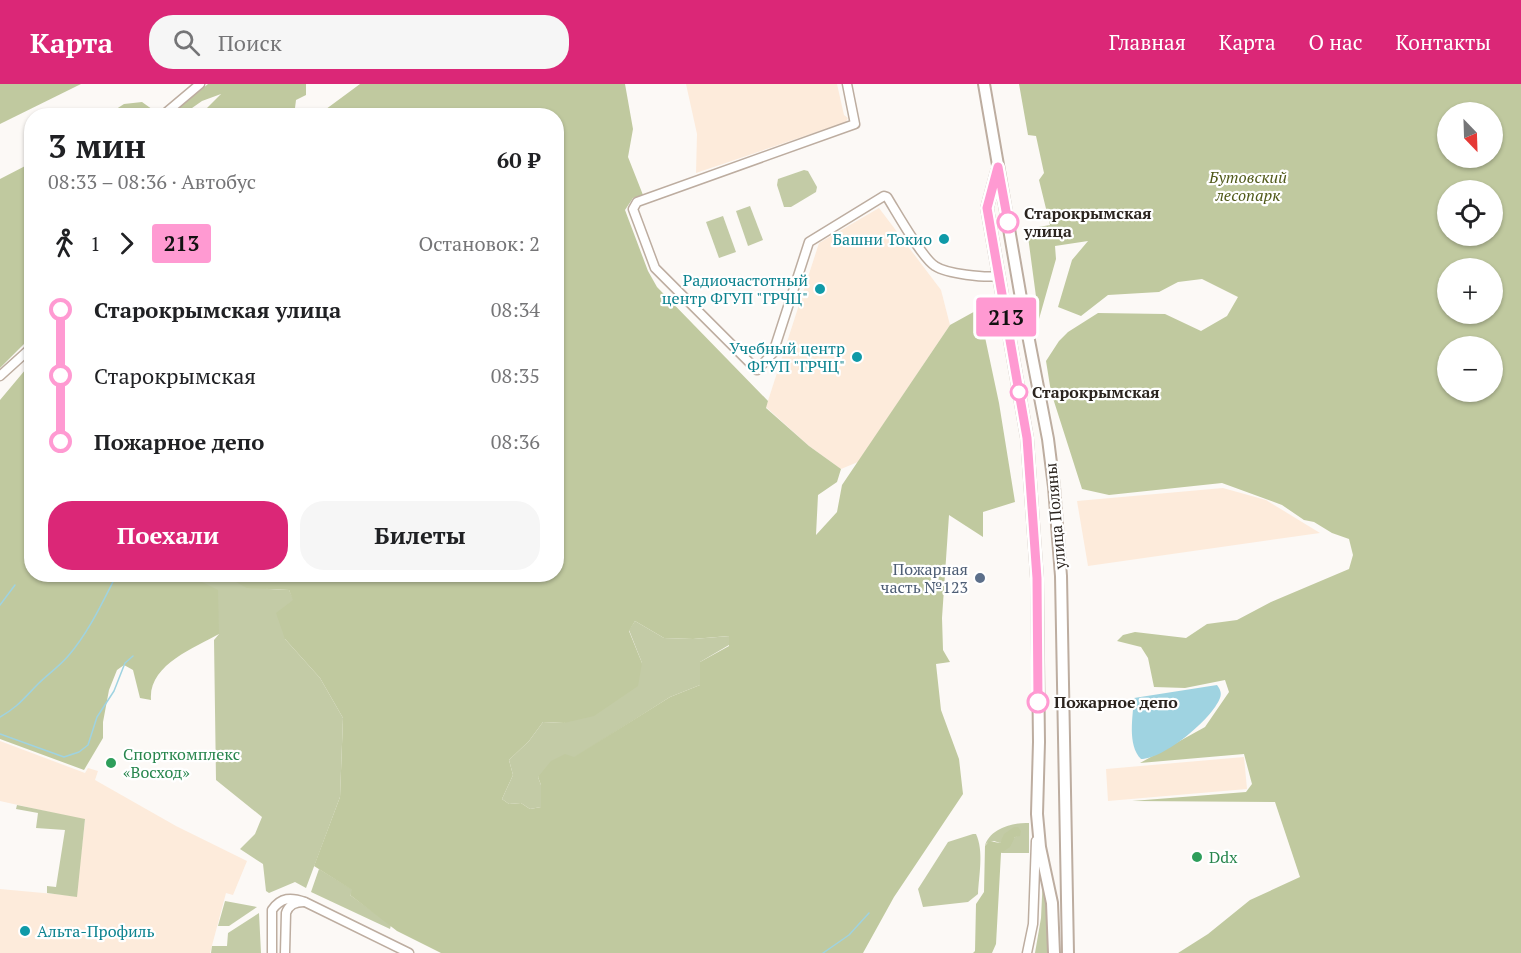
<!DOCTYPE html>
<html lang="ru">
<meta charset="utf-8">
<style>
body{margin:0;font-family:"PT Serif",serif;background:#f6f6f6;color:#202124;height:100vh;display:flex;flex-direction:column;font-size:22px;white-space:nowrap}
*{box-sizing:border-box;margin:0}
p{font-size:20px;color:#757577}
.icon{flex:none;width:33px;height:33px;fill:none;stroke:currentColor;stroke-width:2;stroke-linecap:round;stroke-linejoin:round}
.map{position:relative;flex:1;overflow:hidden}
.sheet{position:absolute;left:24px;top:24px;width:540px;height:474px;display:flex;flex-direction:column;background:#fff;border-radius:24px;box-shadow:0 2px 4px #0004}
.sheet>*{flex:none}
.badge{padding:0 12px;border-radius:4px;font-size:21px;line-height:39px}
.needle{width:39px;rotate:157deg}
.controls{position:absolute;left:1437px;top:18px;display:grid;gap:12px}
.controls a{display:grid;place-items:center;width:66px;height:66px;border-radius:50%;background:#fff;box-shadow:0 2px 4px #0004;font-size:30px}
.map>.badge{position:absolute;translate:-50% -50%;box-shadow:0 0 0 3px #fff}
.legs{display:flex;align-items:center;gap:9px;height:66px;padding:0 24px;font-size:20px}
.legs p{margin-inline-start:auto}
.overview{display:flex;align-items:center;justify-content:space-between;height:102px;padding:0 24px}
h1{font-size:33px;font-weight:700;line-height:45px}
.cta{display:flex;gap:12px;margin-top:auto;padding:12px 24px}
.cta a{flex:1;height:69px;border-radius:24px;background:#db2777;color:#fff;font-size:24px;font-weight:700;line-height:69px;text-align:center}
.cta a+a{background:#f6f6f6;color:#202124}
ul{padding:0 24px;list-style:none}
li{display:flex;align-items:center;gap:21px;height:66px;font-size:22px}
li i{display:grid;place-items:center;width:9px;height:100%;margin:0 8px;background:currentColor}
li i::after{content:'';width:15px;height:15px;margin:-8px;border:4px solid;border-radius:50%;background:#fff}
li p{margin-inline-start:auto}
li:first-child i{background:linear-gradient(#0000 50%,currentColor 0)}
li:last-child i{background:linear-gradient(currentColor 50%,#0000 0)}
header{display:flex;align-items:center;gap:36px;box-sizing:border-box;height:84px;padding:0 30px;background:#db2777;color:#fff}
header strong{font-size:28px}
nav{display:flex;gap:33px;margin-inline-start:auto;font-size:21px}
.search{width:420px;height:54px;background:#f6f6f6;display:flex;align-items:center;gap:15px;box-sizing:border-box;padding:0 21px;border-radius:24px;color:#757577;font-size:22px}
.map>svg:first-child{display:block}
.built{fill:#fdebdb}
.green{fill:#c3cba6}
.forest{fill:#c0c99f;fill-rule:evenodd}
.water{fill:#9fd3e1}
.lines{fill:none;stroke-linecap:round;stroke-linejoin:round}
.stream{stroke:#9fd3e1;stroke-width:1.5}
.minor-casing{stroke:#bdada0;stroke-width:11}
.major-casing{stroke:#bdada0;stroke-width:14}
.minor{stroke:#fff;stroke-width:8}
.major{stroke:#fff;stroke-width:10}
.line-1-casing{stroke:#fff;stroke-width:14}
.line-1{stroke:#ff9ad2;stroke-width:9}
.stop-1-dot{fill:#fff;stroke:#ff9ad2;stroke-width:3}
.culture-dot{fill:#0f9aa8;stroke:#fff;stroke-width:2}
.service-dot{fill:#5c6f8a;stroke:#fff;stroke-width:2}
.leisure-dot{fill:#2e9e5b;stroke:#fff;stroke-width:2}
.labels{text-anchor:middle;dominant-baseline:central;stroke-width:4.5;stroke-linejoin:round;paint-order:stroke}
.park-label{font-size:16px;font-style:italic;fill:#505919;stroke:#fff}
.stop-label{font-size:16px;font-weight:bold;fill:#2b241f;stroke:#fff;text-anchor:start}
.culture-label{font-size:16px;fill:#0d838f;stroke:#fff;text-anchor:end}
.street-label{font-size:16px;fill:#2b241f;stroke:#fff}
.service-label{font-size:16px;fill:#4e5e75;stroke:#fff;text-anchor:end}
.leisure-label{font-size:16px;fill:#27864d;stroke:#fff;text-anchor:start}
</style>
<header>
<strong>Карта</strong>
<div class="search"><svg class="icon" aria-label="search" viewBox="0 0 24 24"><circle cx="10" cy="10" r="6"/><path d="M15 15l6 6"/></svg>Поиск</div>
<nav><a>Главная</a><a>Карта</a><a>О нас</a><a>Контакты</a></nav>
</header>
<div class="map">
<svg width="1521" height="869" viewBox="0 0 1521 869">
<rect width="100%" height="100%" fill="#fcf9f6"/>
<g class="built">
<polygon points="686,0 837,0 844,31 848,34 846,38 696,89 697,50"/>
<polygon points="879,124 941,206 950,241 858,378 841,385 809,362 766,323 819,159"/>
<polygon points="1223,404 1266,416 1320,449 1088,482 1077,417"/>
<polygon points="0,657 85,689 88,684 98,687 95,696 176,742 247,777 233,811 226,809 210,869 0,869 0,805 76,812 85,736 0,717"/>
<polygon points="1244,673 1247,705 1108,717 1106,685"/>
</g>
<g class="green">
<polygon points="804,86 808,87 817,103 816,108 791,123 784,123 777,101 778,95"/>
<polygon points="750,122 763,156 748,162 736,127"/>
<polygon points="723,132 736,168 719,174 706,138"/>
<polygon points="198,491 223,491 269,505 289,506 294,516 285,555 320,594 343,634 340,713 306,804 295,798 269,809 266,807 263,780 240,765 255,750 262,733 216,696 214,556 219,550 198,496"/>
<polygon points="635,537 664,554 693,555 730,552 729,561 700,578 700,601 670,613 574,674 538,693 541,701 541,723 530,725 521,719 509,720 502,715 513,691 509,676 529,657 543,638 564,639 642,579 629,546"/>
<polygon points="17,721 85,735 77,813 47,809 47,802 56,803 65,746 36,744 38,729 16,725"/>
<path d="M 1029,739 L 1029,769 L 1001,769 L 1015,753 L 1020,752 L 1003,755 L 1000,759 L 994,757 L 987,759 L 985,762 C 989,745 1013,738 1029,739 Z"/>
<path d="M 973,750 L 976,750 C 984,767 979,791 978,810 L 968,818 L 923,823 L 918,805 L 948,758 Z"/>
<polygon points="319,785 353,806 350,811 391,841 390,845 311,808"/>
<polygon points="1043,792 1052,869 1035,869 1041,834"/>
<polygon points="225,817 257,823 229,842 218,842"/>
<polygon points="259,829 261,869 211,869 212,862 227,862 228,849"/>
</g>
<g class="forest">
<polygon points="0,0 81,0 0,40"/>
<polygon points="208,0 306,0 306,11 296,16 295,24 284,31 200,31 221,10 202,17 182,31 169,32"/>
<path d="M 360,0 L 625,0 L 633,45 L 628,73 L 643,111 L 633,114 L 625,126 L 648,187 L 657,203 L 768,317 L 766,324 L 809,362 L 841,385 L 837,398 L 818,411 L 816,451 L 837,428 L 842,401 L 950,241 L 979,225 L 999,319 L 1015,418 L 983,428 L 983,453 L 949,431 L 942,534 L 943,566 L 950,578 L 936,580 L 941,626 L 959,675 L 963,710 L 894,813 L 863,869 L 441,869 L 397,847 L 350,811 L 352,806 L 314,782 L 340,713 L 343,634 L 320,594 L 285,555 L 276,529 L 293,516 L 289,506 L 247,504 L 223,491 L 556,490 L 556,32 L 318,31 ZM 635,537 L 664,554 L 693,555 L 729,552 L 729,562 L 700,578 L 700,601 L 670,613 L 574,673 L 565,670 L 551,677 L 538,693 L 541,701 L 541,723 L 530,725 L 521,719 L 509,720 L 502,715 L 513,691 L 509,676 L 529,657 L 543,638 L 564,639 L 594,632 L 638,602 L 642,579 L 629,547 Z"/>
<path d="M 1019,0 L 1521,0 L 1521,869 L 1178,869 L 1208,850 L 1250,816 L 1300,793 L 1275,718 L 1132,717 L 1246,708 L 1252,700 L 1244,670 L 1140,679 L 1205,643 L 1229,608 L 1225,596 L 1185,604 L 1154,603 L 1148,574 L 1141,563 L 1117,557 L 1123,551 L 1135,548 L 1186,554 L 1207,540 L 1237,536 L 1271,518 L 1349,485 L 1353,471 L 1349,455 L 1332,449 L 1314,438 L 1304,436 L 1282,421 L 1222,399 L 1109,411 L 1082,405 L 1051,308 L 1046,277 L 1059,257 L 1068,248 L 1098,229 L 1165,230 L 1201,247 L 1227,232 L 1238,213 L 1202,195 L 1178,198 L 1159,208 L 1108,211 L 1081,232 L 1058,223 L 1072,176 L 1088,157 L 1055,162 L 1056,175 L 1039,235 L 1027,145 L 1050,141 L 1039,96 L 1044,89 L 1036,52 L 1028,51 ZM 1448,28 L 1492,28 L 1492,74 L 1448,74 ZM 1448,106 L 1492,106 L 1492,152 L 1448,152 ZM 1448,184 L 1492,184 L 1492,230 L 1448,230 ZM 1448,262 L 1492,262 L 1492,308 L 1448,308 Z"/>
<polygon points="142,18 156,28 153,31 107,31 124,20"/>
<polygon points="31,79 31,253 0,284 0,95"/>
<path d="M 31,279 L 32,490 L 198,491 L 198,496 L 218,506 L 219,550 C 194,564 148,581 151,616 L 140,614 L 133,586 L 124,581 L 117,586 L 109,606 L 103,638 L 103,654 L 84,686 L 0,655 L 0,316 Z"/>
<polygon points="1014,743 1018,743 1021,747 1020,752 1015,753 1010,763 1001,769 996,860 992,869 973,869 975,867 976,820 984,808 985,762 989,757 1000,759 1004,750"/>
</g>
<path class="water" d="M 1217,601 C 1220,605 1222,609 1220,614 C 1212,635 1164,675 1141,675 C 1127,661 1133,632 1134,614 Z"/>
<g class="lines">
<g class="stream">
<polyline points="0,521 15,501"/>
<path d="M 0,633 C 18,623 24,614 38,600 C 48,590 60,582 69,571 C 89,548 103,517 117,490"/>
<polyline points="0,650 64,673 79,668 88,661 97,633 114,607 125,579 133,572"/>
<polyline points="823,869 849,851 869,829"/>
</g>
<g class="minor-casing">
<g id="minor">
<path d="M 847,0 L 855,40 L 637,118 L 633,125 L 655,184 L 757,286 L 773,269 L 809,158 L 884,112 L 887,113 C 897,129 922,174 935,182 C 947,190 985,194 999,192"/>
<polyline points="162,32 200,0"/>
<polyline points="0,292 32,263"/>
<path d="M 272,869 L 272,826 C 281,813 291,813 305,818 L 409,869"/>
<path d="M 285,869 L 286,829 C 289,820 296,818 304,818"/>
<polyline points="1027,869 1033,840 1036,757"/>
</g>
</g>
<g class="major-casing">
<g id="major">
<polyline points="984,0 1022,220 1048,355 1054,403 1061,492 1068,869"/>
<polyline points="997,87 987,124 1027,354 1037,494 1039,658 1037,730 1040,763 1052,819 1054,869"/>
</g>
</g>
<use href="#minor" class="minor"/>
<use href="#major" class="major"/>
</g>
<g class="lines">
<g class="line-1-casing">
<polyline id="line-1" points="1008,138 998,83 987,124 1027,354 1037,494 1038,618"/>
</g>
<use href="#line-1" class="line-1"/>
</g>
<g class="stop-1-dot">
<circle cx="1008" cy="138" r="10"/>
<circle cx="1019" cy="308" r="8"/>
<circle cx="1038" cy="618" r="10"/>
</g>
<g class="culture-dot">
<circle cx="944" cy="155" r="6"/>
<circle cx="820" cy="205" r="6"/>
<circle cx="857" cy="273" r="6"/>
<circle cx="25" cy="847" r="6"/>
</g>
<circle class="service-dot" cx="980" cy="494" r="6"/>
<g class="leisure-dot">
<circle cx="111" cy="679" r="6"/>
<circle cx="1197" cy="773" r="6"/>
</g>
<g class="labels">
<g class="park-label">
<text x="1248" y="93">Бутовский<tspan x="1248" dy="18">лесопарк</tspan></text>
</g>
<g class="stop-label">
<text x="1024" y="129">Старокрымская<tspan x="1024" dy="18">улица</tspan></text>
<text x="1032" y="308">Старокрымская</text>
<text x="1054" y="618">Пожарное депо</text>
</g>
<g class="culture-label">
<text x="932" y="155">Башни Токио</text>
<text x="808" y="196">Радиочастотный<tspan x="808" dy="18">центр ФГУП "ГРЧЦ"</tspan></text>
<text x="845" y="264">Учебный центр<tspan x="845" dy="18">ФГУП "ГРЧЦ"</tspan></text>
<text x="37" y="847" text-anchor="start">Альта-Профиль</text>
</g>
<g class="street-label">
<text transform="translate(1055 432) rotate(-95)">улица Поляны</text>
</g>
<g class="service-label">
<text x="968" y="485">Пожарная<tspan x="968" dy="18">часть №123</tspan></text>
</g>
<g class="leisure-label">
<text x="123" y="670">Спорткомплекс<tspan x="123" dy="18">«Восход»</tspan></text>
<text x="1209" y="773">Ddx</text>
</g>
</g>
</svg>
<div class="controls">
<a><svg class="needle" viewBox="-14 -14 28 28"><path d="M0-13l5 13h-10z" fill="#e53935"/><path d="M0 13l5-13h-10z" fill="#757577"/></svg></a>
<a><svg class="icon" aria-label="locate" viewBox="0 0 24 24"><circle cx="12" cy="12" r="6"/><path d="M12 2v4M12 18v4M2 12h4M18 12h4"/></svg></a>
<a>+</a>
<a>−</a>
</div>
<b class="badge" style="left:1006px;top:233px;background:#ff9ad2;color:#111">213</b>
<section class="sheet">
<div class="overview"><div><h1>3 мин</h1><p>08:33 – 08:36 · Автобус</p></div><b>60 ₽</b></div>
<div class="legs"><svg class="icon" aria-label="walk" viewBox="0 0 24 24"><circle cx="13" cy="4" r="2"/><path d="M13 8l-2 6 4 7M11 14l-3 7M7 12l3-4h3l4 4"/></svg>1<svg class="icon" aria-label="forward" viewBox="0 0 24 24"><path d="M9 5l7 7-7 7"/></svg><b class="badge" style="background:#ff9ad2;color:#111">213</b><p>Остановок: 2</p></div>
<ul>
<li><i style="color:#ff9ad2"></i><b>Старокрымская улица</b><p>08:34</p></li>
<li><i style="color:#ff9ad2"></i><span>Старокрымская</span><p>08:35</p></li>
<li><i style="color:#ff9ad2"></i><b>Пожарное депо</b><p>08:36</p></li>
</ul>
<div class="cta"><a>Поехали</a><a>Билеты</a></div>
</section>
</div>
